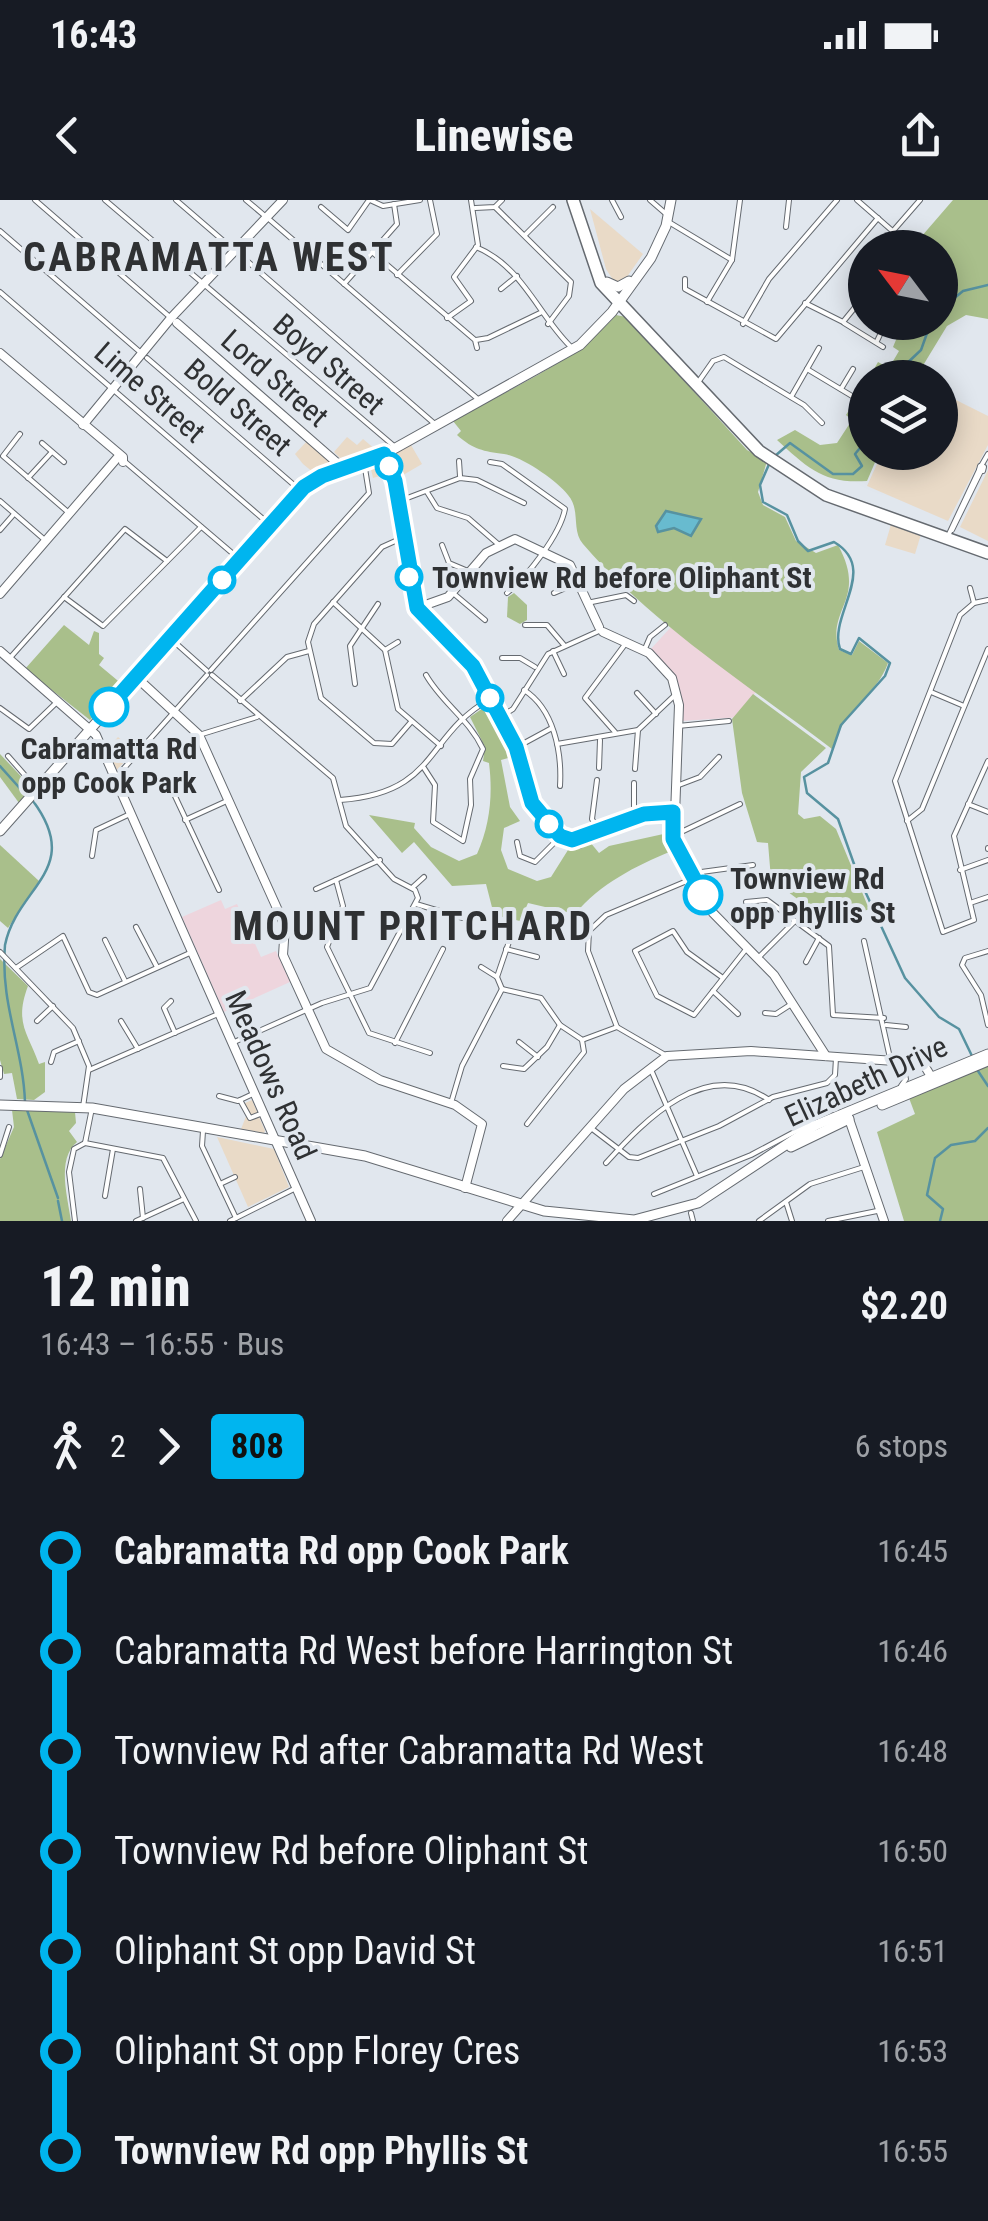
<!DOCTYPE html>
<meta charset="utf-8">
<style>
body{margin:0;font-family:"Roboto Condensed",sans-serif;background:#242831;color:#f1f3f6;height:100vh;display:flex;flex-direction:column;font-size:38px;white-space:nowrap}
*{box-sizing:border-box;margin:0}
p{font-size:32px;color:#9ea1a6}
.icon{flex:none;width:55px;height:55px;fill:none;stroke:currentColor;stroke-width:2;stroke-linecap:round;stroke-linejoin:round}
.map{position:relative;height:1021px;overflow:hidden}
.details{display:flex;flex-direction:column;background:#171b24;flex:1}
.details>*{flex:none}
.badge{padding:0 20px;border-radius:8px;font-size:35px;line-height:65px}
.needle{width:65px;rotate:302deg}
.tools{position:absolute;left:848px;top:30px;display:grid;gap:20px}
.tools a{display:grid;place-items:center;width:110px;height:110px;border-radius:50%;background:#171b24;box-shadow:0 5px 25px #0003;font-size:50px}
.map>.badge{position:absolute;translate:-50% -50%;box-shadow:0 0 0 5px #fff}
.legs{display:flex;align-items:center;gap:15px;height:110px;padding:0 40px;font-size:32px}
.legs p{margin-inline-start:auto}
.summary{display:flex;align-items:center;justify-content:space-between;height:170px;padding:0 40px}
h1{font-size:55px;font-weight:800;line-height:75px}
ul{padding:0 40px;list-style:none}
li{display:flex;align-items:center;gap:35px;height:100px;font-size:38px}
li i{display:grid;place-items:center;width:15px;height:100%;margin:0 12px;background:currentColor}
li i::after{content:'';width:25px;height:25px;margin:-12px;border:8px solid;border-radius:50%;background:#171b24}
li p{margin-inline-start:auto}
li:first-child i{background:linear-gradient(#0000 50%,currentColor 0)}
li:last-child i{background:linear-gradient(currentColor 50%,#0000 0)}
.status{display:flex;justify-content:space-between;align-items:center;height:70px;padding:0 50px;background:#171b24;direction:ltr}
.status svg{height:28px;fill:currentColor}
header{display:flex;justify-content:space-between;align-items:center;height:130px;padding:0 40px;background:#171b24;font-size:45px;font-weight:800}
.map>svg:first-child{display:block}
.commercial{fill:#e9dac7}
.education{fill:#eed5dd}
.green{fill:#a9bf8b}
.water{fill:#68bbcf;stroke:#5792a0;stroke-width:2.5}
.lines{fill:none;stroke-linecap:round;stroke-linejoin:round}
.stream{stroke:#5792a0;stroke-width:2.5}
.street-casing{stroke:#656a70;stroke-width:6}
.secondary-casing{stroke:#656a70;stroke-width:10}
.primary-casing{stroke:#656a70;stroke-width:11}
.highway-casing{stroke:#656a70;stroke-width:14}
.street{stroke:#fff;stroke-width:4}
.secondary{stroke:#fff;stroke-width:8}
.primary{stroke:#fff;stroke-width:9}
.highway{stroke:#fff;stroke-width:11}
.line-1-casing{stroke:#fff;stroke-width:22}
.line-1{stroke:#00b5ef;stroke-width:15}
.stop-1-dot{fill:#fff;stroke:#00b5ef;stroke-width:5}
.labels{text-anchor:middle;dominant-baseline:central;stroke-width:8;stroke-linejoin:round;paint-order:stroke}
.street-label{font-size:30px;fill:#2f3133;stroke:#e1e7ee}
.stop-label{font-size:30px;font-weight:bold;fill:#2f3133;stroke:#e1e7ee;text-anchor:start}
.district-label{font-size:40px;font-weight:bold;letter-spacing:2.5px;fill:#2f3133;stroke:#e1e7ee}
</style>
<div class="status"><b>16:43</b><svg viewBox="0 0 49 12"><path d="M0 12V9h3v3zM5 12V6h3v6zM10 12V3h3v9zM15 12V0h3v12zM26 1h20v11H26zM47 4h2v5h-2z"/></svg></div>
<header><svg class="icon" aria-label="back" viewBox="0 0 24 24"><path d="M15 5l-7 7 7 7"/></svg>Linewise<svg class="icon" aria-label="share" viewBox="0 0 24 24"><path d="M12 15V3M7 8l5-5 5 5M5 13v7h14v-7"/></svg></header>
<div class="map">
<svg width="988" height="1021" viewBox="0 0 988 1021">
<rect width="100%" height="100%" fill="#e1e7ee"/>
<g class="commercial">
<polygon points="590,9 643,54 624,81 615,83 606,69"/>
<polygon points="940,192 988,216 988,245 948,321 867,286 882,253 940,252"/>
<polygon points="347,237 357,245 363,239 376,250 343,261 334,252"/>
<polygon points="307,241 335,265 334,267 314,273 303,264 295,254"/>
<polygon points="411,245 422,264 398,278 387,274 373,278 370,265"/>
<polygon points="988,270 988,341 960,327"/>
<polygon points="892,321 922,331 915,354 885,345"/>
<polygon points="118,537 134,551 117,570 107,549"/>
<polygon points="252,900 265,931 264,933 241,929 247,914 243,904"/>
<polygon points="217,937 274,949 289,987 248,1007"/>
</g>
<g class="education">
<polygon points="671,427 756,491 742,517 682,521 678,482 650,450"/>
<polygon points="221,700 225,709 237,704 261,757 276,751 290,782 224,812 182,717"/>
</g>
<g class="green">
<polygon points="953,0 988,0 988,119 966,115 947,126 916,177 869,178 878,162 889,168 899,151 893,147 903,123 940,122 940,83 947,73 940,66 940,48 915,44"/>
<path d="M 616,115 L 626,117 L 747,250 L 767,261 L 758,292 L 763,305 L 785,317 L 796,341 L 816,353 L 838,345 C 868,400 826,408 839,450 L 852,455 L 859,441 L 888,463 C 877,495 845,506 832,549 C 748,485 652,424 583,344 C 571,330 581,310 568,295 C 557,281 523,257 504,254 C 483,251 474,250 457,235 L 461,231 L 453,221 C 510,188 572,164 616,115 Z"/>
<path d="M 865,184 L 865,252 L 879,253 L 867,281 C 823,284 808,268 777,240 L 795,230 L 820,245 L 837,243 L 852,220 L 846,215 Z"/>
<polygon points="514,393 527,405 527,420 520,424 507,417 508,397"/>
<polygon points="64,425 89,445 94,431 99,433 99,454 104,458 99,465 123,485 90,520 25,469"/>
<path d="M 753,494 L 826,548 L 801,572 L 798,614 L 804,619 L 820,616 L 836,629 L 869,709 C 826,730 805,703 771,679 L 768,643 L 757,642 L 742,593 L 732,519 Z"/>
<path d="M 489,504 L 515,556 L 501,560 L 510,607 L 520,621 L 504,628 L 501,650 L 508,669 L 537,681 L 551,677 L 568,650 L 590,642 L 599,653 L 609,646 L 668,633 L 672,651 C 635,666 600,684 575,714 L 528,703 L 520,721 L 494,715 L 486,684 L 452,686 L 414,642 L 402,653 L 369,615 L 415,623 L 414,628 L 431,647 L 459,661 L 477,654 C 490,625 493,595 489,563 L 483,561 L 485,547 L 470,517 Z"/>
<polygon points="0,554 32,588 19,603 0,577"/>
<polygon points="0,645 39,681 8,728 0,721"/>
<path d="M 0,759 L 28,786 C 14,823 28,833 39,864 L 45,862 L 45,892 L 34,900 L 17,899 L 12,873 L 4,874 L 0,860 Z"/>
<polygon points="988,865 988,1021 904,1021 877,932 915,914 909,898"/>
<path d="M 44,909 L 75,912 L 76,923 L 69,931 L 77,942 C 56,959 68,998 71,1021 L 0,1021 L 0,959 L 14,927 L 12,910 Z"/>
</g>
<polygon class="water" points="666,311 701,319 691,336 674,328 658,332 656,326"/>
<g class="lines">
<g class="stream">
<polyline points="940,110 963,91 988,85"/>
<polyline points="900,178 902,168 921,150 931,122"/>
<polyline points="775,256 790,243 833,274 853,274 862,266 855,254 865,242"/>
<path d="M 770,262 L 760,285 L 763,302 L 787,315 L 798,341 L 808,351 L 834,342 C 880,369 828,415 840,449 L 851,454 L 859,438 L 890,463 L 885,476 L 841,525 L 828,563 L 804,577 L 807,593 L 838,619 L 859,678 L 905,778 L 939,817 L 959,829 L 972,856"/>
<polyline points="0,566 25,594"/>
<polyline points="976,868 988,886"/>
<path d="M 25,902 C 23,847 0,804 5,745 C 17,686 84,670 33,601"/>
<polyline points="27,910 58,998"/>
<polyline points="58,1001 62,1021"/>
<polyline points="940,1021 943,1009 927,995 935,958 951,945 975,941 988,928"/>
</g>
<g class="street-casing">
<g id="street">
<polyline points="35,0 171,118"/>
<polyline points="105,0 394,246"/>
<polyline points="176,0 234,50"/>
<polyline points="246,0 265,16"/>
<polyline points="370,0 383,6 420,0"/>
<polyline points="612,0 621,17"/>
<polyline points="650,0 665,13"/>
<polyline points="857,0 912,48"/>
<polyline points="321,7 348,30 369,0"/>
<polyline points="495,7 571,82 569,96 548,124"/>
<polyline points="475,8 495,7 502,0"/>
<polyline points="270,20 479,200"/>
<polyline points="667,21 732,60"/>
<polyline points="786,27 789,0"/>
<polyline points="0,31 140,152"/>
<polyline points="893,31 920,0"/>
<polyline points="525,35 553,7"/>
<path d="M 476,47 C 522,66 537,113 570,146"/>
<polyline points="372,52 475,140 477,148"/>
<polyline points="239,54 436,225"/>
<polyline points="940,72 945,76"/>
<polyline points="397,75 437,34 430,0"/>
<polyline points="685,79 685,89 776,139 878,18"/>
<polyline points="344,84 397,24 394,4"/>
<polyline points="501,89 517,76"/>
<polyline points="0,92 269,324"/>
<polyline points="707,102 732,60 740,0"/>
<polyline points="805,103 843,122 865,95"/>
<polyline points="447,118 471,101 454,77 478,45 471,0"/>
<polyline points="844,123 883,147"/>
<polyline points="743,124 769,79 837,0"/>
<polyline points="476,140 488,138 540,113"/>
<polyline points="877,141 886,122"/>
<polyline points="147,158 301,291"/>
<polyline points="807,169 852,196"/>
<polyline points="699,181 713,161 724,157 804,205 822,223"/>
<polyline points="841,189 853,169"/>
<polyline points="791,197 819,148"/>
<polyline points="20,234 3,256 69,313"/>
<polyline points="42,243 64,262"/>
<polyline points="123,260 238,358"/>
<polyline points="459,261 460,276"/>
<path d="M 490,262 L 502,264 L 565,309 C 560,335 527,377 507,393"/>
<polygon points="980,266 984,267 983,271 979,270"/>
<polyline points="981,266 988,254"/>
<polyline points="28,278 51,253"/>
<polyline points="427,292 437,308 468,318 498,344"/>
<polyline points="402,300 460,278 477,280 524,303"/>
<polyline points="0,301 46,341"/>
<polyline points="0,330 14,314"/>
<polyline points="952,330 981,271"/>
<polyline points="948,336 979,270"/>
<polyline points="402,338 382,347 314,424 308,442 321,498 374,543 392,544 411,522"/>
<polyline points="442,345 449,363 468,371"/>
<polyline points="970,388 974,403"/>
<polyline points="453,393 485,420"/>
<polyline points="554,393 575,384"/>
<polyline points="64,397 103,426 201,327"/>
<polyline points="988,400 974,403 960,415 895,581 943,732 974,720 954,636 988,561"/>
<polyline points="333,402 385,450 398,509 441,546"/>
<polyline points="587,403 626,395 634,401"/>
<polyline points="525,425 547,425 564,445"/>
<polyline points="170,438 207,471"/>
<polyline points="385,450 398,442"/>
<polyline points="553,451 564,474"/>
<polyline points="644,451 650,437 665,425"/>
<polyline points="502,458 520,458 535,467"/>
<polyline points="9,459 125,329 167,361"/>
<polyline points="211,470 369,293 364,262"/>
<polyline points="212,475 333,578 346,626 394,679 415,690 418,698 370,788 322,803 232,843"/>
<polyline points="355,484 350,446 378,404"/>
<path d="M 524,490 C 554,509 562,552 560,586"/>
<polyline points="931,492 964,506"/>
<polyline points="637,493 656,514"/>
<polyline points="240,501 287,457 309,451"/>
<polyline points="0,508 29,529 57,502"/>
<polyline points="502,516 513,509 548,454 599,431"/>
<polyline points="678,526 729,521"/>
<polyline points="615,532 585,498 626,443"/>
<polyline points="199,535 257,517"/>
<polyline points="557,544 638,530 674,496"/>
<polyline points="517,547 552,528"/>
<polyline points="8,556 37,589"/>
<path d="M 424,568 L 435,585 L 433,622 L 463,641 L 471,605 L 470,579 L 483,549 C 469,519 442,503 426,475"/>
<polyline points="599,568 600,540"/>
<polyline points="635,569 638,530"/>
<polyline points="117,576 207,475"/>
<polyline points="166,577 219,690"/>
<polyline points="634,583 634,617"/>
<polyline points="679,585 700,577 719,557"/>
<path d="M 340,600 C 439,593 424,536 490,499"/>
<polyline points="968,604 988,612"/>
<polyline points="185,620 229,600"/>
<polyline points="907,621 922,609 988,449"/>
<polyline points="597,628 592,619 597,580"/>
<polyline points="677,634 740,604"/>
<polyline points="517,642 520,656 535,662 558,639"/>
<polyline points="988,648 988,649"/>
<polyline points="92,656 96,630 130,614"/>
<polyline points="960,670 988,660"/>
<polyline points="694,673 753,665"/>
<polyline points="336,680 343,706 327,747 369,833 430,853"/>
<polyline points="413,687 424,677"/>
<polyline points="316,689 380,660"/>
<polyline points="746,702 767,700 829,746 833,815 884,818"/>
<polyline points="970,703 988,697"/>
<polyline points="416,704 463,718 476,714"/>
<polyline points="136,727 157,767"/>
<polyline points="105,740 125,781"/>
<polyline points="864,741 890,858"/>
<polyline points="506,749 537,757"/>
<polyline points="988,751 965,758 962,765 981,795 988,825"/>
<polyline points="0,752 73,828 89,866 83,907"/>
<polyline points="760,756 795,721"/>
<polyline points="806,762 819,738"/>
<polyline points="481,767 497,777"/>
<polyline points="16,768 63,736 89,792 97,795 192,752"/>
<polyline points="723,778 687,752 673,731 635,751 657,796 694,815 747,748"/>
<polyline points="502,789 541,798 560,825 581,839"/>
<polyline points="502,789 497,777 513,730"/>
<polyline points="713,791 738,814"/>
<polyline points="171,801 164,808 175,833"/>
<polyline points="765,813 776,814 793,803"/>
<polyline points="37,821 53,806"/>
<polyline points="121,821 138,849"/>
<polyline points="886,825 906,827"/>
<polyline points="617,827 588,751 589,731 606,715 694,678"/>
<polyline points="582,840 617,827 667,856"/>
<polyline points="519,842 538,857"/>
<polyline points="395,843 443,749"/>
<polyline points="51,862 54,852 79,841"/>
<polyline points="503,866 524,869 547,847 560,825"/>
<polyline points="0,868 0,877"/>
<polyline points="89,870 218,814"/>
<polyline points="652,872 697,976"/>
<polyline points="901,886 906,879 902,864"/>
<polyline points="219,896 238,901 255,893"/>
<polyline points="240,900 250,918 263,913"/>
<polyline points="451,903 462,866 502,789"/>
<polyline points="527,924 584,852 582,840"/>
<polyline points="591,928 629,957 638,958 719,926 773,897 827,883 835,875 836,858"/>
<polyline points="203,931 202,946 236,1018"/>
<polyline points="85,943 163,958 196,1021"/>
<polyline points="85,943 92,908"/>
<polyline points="0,955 9,927"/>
<path d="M 606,963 C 646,919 706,856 769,900"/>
<polyline points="220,984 235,977"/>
<polyline points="140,989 143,1018"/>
<polyline points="654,994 751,955 813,922"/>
<polyline points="105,996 113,949"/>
<polyline points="786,1002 792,1021"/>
<polyline points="691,1013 693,1021"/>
<polyline points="75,1021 69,972 74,949 85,943"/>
<polyline points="136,1021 184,999"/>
<polyline points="230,1021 296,988"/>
<polyline points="759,1021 810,984 864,967"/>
<polyline points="828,1021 877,1011"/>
</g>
</g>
<g class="secondary-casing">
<g id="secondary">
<polyline points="177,123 343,268"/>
<polyline points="0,153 123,257 123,262"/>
<polyline points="83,225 171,118 283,0"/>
<polyline points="383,255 395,281 417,408 473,466 516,547 529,598 562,641 579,644 597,628"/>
<polyline points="0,394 118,257"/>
<polyline points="417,408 448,397 486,353 515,339 570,365 599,427"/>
<polyline points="603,432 649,453 672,478 679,505 674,643 713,713 774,775 826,856"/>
<polyline points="0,451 96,535 311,1021"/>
<polyline points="136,477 199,535 285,726 283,755 326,849 380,880 455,905 482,924 465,988"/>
<polyline points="596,629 648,613 673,612"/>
<polyline points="848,916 884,1021"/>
<polyline points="507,1021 624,889 667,856 751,851 909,862 924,865 932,878"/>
</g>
</g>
<g class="primary-casing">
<g id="primary">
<polyline points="607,82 618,87 629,81"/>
<polyline points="0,631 305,287 324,275 383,255 580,145 612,112 651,58 666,26 671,0"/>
<polyline points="0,905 92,908 365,956 544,1011 634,1020 698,1003 816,925 988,854"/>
<polyline points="882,905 988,861"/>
<polyline points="791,947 849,919"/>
</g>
</g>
<g class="highway-casing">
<polyline id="highway" points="573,0 601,83 759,251 826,295 988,353"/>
</g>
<use href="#street" class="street"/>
<use href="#secondary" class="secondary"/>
<use href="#primary" class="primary"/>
<use href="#highway" class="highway"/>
</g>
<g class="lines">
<g class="line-1-casing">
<polyline id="line-1" points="109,507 304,287 322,276 384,254 395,281 417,408 473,466 516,547 532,603 560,636 572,640 644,614 673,612 673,639 703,695"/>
</g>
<use href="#line-1" class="line-1"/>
</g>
<g class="stop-1-dot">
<circle cx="389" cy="266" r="12"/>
<circle cx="409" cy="377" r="12"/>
<circle cx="222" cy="380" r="12"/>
<circle cx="490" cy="498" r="12"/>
<circle cx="109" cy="507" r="18"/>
<circle cx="549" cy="624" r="12"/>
<circle cx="703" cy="695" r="18"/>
</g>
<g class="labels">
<g class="street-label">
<text transform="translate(329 164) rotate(41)">Boyd Street</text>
<text transform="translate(275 178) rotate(41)">Lord Street</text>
<text transform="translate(150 192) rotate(41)">Lime Street</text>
<text transform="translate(238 207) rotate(41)">Bold Street</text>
<text transform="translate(271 875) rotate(66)">Meadows Road</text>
<text transform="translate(866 881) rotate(-25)">Elizabeth Drive</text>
</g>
<g class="stop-label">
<text x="432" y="377">Townview Rd before Oliphant St</text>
<text x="109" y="548" text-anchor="middle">Cabramatta Rd<tspan x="109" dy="34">opp Cook Park</tspan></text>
<text x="730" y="678">Townview Rd<tspan x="730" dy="34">opp Phyllis St</tspan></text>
</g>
<g class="district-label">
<text x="209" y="57">CABRAMATTA WEST</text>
<text x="413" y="726">MOUNT PRITCHARD</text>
</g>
</g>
</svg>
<div class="tools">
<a><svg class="needle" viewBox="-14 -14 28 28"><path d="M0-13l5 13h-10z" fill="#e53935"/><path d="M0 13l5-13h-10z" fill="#9ea1a6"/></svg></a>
<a><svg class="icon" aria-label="layers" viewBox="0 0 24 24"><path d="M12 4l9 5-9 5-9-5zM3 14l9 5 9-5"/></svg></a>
</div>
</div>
<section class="details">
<div class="summary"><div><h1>12 min</h1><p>16:43 – 16:55 · Bus</p></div><b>$2.20</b></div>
<div class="legs"><svg class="icon" aria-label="walk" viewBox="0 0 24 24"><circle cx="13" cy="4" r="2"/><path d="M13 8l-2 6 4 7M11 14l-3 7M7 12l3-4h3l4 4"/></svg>2<svg class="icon" aria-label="forward" viewBox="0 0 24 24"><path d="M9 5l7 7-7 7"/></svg><b class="badge" style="background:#00b5ef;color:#111">808</b><p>6 stops</p></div>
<ul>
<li><i style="color:#00b5ef"></i><b>Cabramatta Rd opp Cook Park</b><p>16:45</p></li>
<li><i style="color:#00b5ef"></i><span>Cabramatta Rd West before Harrington St</span><p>16:46</p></li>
<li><i style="color:#00b5ef"></i><span>Townview Rd after Cabramatta Rd West</span><p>16:48</p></li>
<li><i style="color:#00b5ef"></i><span>Townview Rd before Oliphant St</span><p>16:50</p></li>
<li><i style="color:#00b5ef"></i><span>Oliphant St opp David St</span><p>16:51</p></li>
<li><i style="color:#00b5ef"></i><span>Oliphant St opp Florey Cres</span><p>16:53</p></li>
<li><i style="color:#00b5ef"></i><b>Townview Rd opp Phyllis St</b><p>16:55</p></li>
</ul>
</section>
